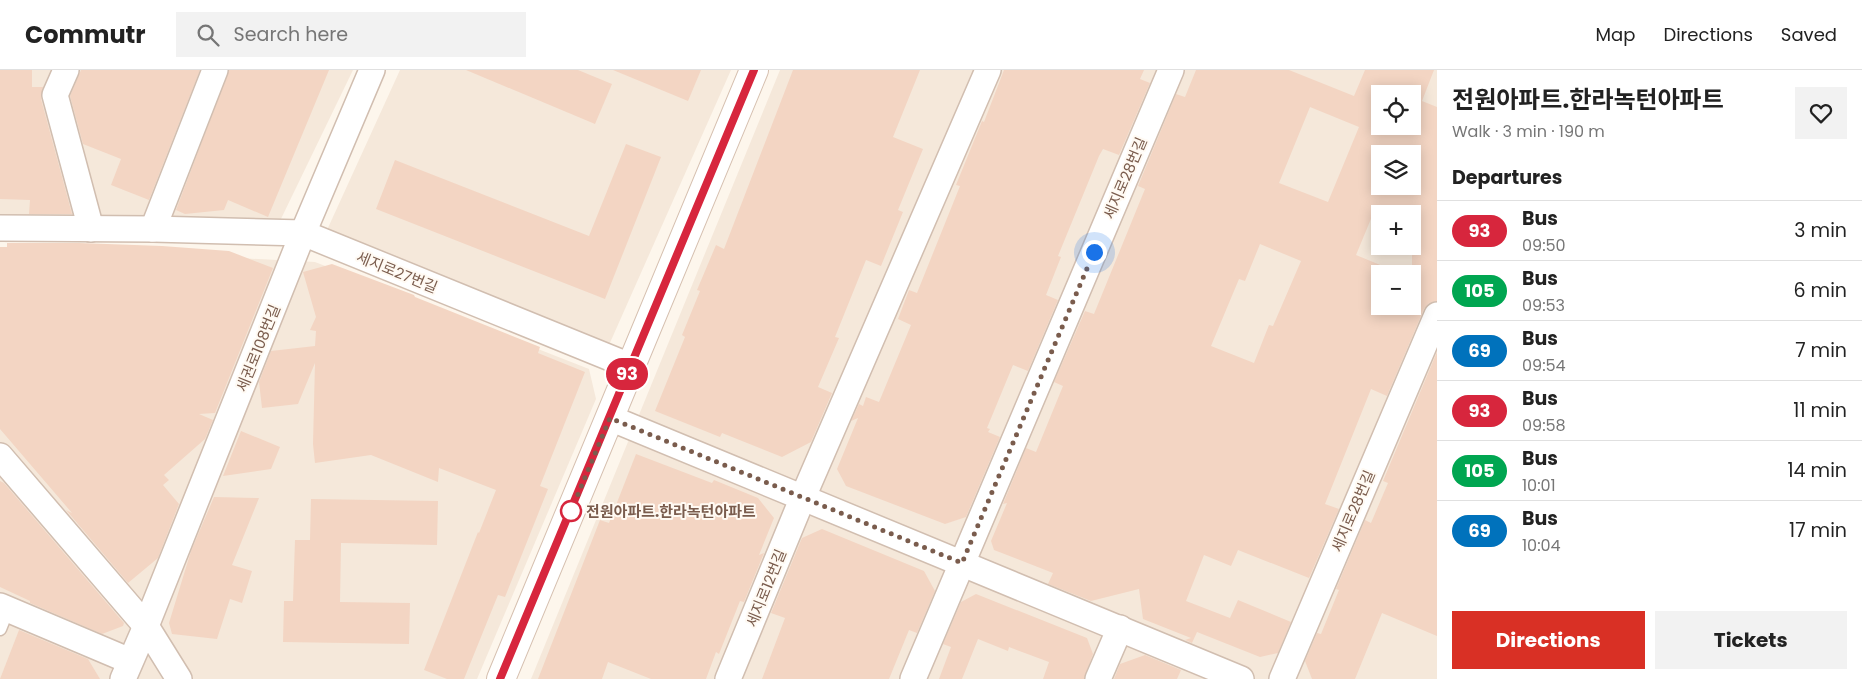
<!DOCTYPE html>
<meta charset="utf-8">
<style>
body{margin:0;font-family:Poppins,"Noto Sans KR",sans-serif;background:#f2f2f2;color:#222;height:100vh;display:flex;flex-direction:column;font-size:19px;white-space:nowrap}
*{box-sizing:border-box;margin:0}
p{font-size:16px;color:#767676}
.icon{flex:none;width:28px;height:28px;fill:none;stroke:currentColor;stroke-width:2;stroke-linecap:round;stroke-linejoin:round}
.map{position:relative;flex:1;overflow:hidden}
.sheet{display:flex;flex-direction:column;background:#fff;width:425px}
.sheet>*{flex:none}
.badge{padding:0 10px;border-radius:16px;font-size:18px;line-height:32px}
.fabs{position:absolute;left:1371px;top:15px;display:grid;gap:10px}
.fabs a{display:grid;place-items:center;width:50px;height:50px;border-radius:0px;background:#fff;box-shadow:0 2px 12px #0003;font-size:25px}
.you{position:absolute;width:25px;height:25px;margin:-12px;border:4px solid #fff;border-radius:50%;background:#1a73e8;box-shadow:0 0 0 8px #1a73e833}
.map>.badge{position:absolute;translate:-50% -50%;box-shadow:0 0 0 2px #fff}
h2{padding:0 15px;font-size:19px;line-height:45px}
.round{display:grid;place-items:center;flex:none;width:52px;height:52px;border-radius:0px;background:#f2f2f2}
.overview{display:flex;align-items:center;justify-content:space-between;height:85px;padding:0 15px}
h1{font-size:24px;font-weight:700;line-height:38px}
.cta{display:flex;gap:10px;margin-top:auto;padding:10px 15px}
.cta a{flex:1;height:58px;border-radius:0px;background:#d93025;color:#fff;font-size:20px;font-weight:700;line-height:58px;text-align:center}
.cta a+a{background:#f2f2f2;color:#222}
ul{padding:0;list-style:none}
li{display:flex;align-items:center;gap:15px;height:60px;padding:0 15px;border-top:1px solid #e0e0e0}
li div{flex:1}
li b{display:block;font-size:19px}
li em{font-style:normal}
li .badge{min-width:55px;font-weight:700;text-align:center}
header{display:flex;align-items:center;gap:30px;box-sizing:border-box;height:70px;padding:0 25px;background:#fff;border-bottom:1px solid #e0e0e0}
header strong{font-size:24px}
nav{display:flex;gap:28px;margin-inline-start:auto;font-size:18px}
.search{width:350px;height:45px;background:#f2f2f2;display:flex;align-items:center;gap:12px;box-sizing:border-box;padding:0 18px;border-radius:0px;color:#767676;font-size:19px}
main{display:flex;flex:1;min-height:0}
.map>svg:first-child{display:block}
.residential{fill:#f5e8da;fill-rule:evenodd}
.building{fill:#f3d5c3;fill-rule:evenodd}
.lines{fill:none;stroke-linecap:round;stroke-linejoin:round}
.lane-casing{stroke:#d1beb0;stroke-width:15}
.street-casing{stroke:#d1beb0;stroke-width:28}
.secondary-casing{stroke:#d6c0b0;stroke-width:30}
.lane{stroke:#fff;stroke-width:12}
.street{stroke:#fff;stroke-width:25}
.secondary{stroke:#fff;stroke-width:28}
.line-casing{stroke:#fff;stroke-width:11}
.line{stroke:#d7263d;stroke-width:8}
.walk{stroke:#7a5c4d;stroke-width:5;stroke-dasharray:0 9}
.stop-dot{fill:#fff;stroke:#d7263d;stroke-width:2.5}
.labels{text-anchor:middle;dominant-baseline:central;stroke-width:4;stroke-linejoin:round;paint-order:stroke}
.street-label{font-size:15px;fill:#7a5c4d;stroke:#fffaf3}
.stop-label{font-size:15px;font-weight:bold;fill:#7a5c4d;stroke:#fffaf3;text-anchor:start}
</style>
<header>
<strong>Commutr</strong>
<div class="search"><svg class="icon" aria-label="search" viewBox="0 0 24 24"><circle cx="10" cy="10" r="6"/><path d="M15 15l6 6"/></svg>Search here</div>
<nav><a>Map</a><a>Directions</a><a>Saved</a></nav>
</header>
<main>
<div class="map">
<svg width="1437" height="609" viewBox="0 0 1437 609">
<rect width="100%" height="100%" fill="#fdf6ec"/>
<g class="residential">
<polygon points="0,0 353,0 279,153 0,146"/>
<polygon points="400,0 731,0 609,275 322,171"/>
<path d="M 780,0 L 1437,0 L 1437,609 L 531,609 ZM 1380,24 L 1412,24 L 1412,56 L 1380,56 ZM 1380,84 L 1412,84 L 1412,116 L 1380,116 ZM 1380,144 L 1412,144 L 1412,176 L 1380,176 ZM 1380,204 L 1412,204 L 1412,236 L 1380,236 Z"/>
<polygon points="0,181 104,181 315,192 589,299 596,329 477,609 0,609"/>
</g>
<g class="building">
<polygon points="0,0 32,0 32,17 43,17 41,29 72,144 29,144 30,130 0,129"/>
<polygon points="81,0 200,0 149,130 111,115 121,89 83,74 70,26"/>
<polygon points="229,0 329,0 268,147 228,130 224,140 185,144 176,140"/>
<polygon points="466,0 578,0 612,14 595,54"/>
<polygon points="613,0 701,0 688,31"/>
<polygon points="793,0 920,0 893,67 923,79 898,140 903,142 881,196 866,190 835,267 839,268 818,317 832,323 811,372 782,387 722,363 720,367 655,341 685,267 682,265 700,221 697,220 716,175 724,179"/>
<polygon points="1004,0 1144,0 1140,9 1150,13 1119,85 1103,79 1099,86 1058,186 1061,187 1046,225 1058,230 1028,301 1013,295 987,358 990,359 988,362 1000,367 966,447 945,454 846,416 837,399 858,348 851,351 859,334 863,336 866,327 879,332 911,255 898,249 909,220 917,223 960,116 956,115 982,51 984,52"/>
<path d="M 1196,0 L 1289,0 L 1354,26 L 1365,0 L 1434,0 L 1422,31 L 1437,37 L 1437,231 L 1429,233 L 1424,239 L 1387,326 L 1371,319 L 1325,434 L 1339,439 L 1309,508 L 1238,480 L 1231,496 L 1204,485 L 1186,531 L 1230,548 L 1238,530 L 1291,552 L 1278,583 L 1260,587 L 1197,562 L 1192,573 L 1185,570 L 1191,568 L 1143,549 L 1139,519 L 1091,531 L 1048,514 L 1053,503 L 994,480 L 991,471 L 1007,433 L 1003,434 L 1026,378 L 1036,382 L 1063,316 L 1054,312 L 1085,241 L 1094,244 L 1145,119 L 1138,116 L 1176,24 L 1185,27 ZM 1380,24 L 1412,24 L 1412,56 L 1380,56 ZM 1310,37 L 1359,57 L 1328,132 L 1279,113 ZM 1380,84 L 1412,84 L 1412,116 L 1380,116 ZM 1373,144 L 1412,144 L 1412,236 L 1380,236 L 1380,204 L 1402,204 L 1356,185 ZM 1260,174 L 1301,191 L 1273,256 L 1269,255 L 1254,293 L 1211,276 L 1239,209 L 1245,211 Z"/>
<polygon points="626,74 661,87 605,229 376,139 395,90 589,166"/>
<polygon points="7,173 79,173 162,176 229,181 273,198 215,343 199,344 213,350 205,369 164,405 169,410 163,415 179,434 158,488 128,513 66,440 72,443 0,359 0,177 7,177"/>
<polygon points="332,194 414,225 415,227 540,277 538,283 585,302 540,416 548,419 505,527 498,525 464,609 447,609 424,600 478,462 479,463 496,420 439,398 438,412 371,385 315,393 313,374 315,293 298,334 262,338 259,312 271,281 315,276 316,261 310,260 316,247 303,202"/>
<polygon points="1437,282 1437,566 1382,543 1355,609 1312,609 1305,591 1317,563 1321,564 1339,520 1336,519 1365,450 1371,453 1388,413 1383,411"/>
<polygon points="241,361 280,377 271,399 223,406"/>
<polygon points="636,384 712,413 714,410 758,428 774,448 759,485 764,483 744,532 740,531 719,584 716,582 706,609 651,609 608,592 602,609 538,609 600,450 609,453"/>
<polygon points="0,411 4,413 124,553 123,556 102,564 30,533 30,531 0,517"/>
<polygon points="214,427 259,428 232,495 252,501 242,533 230,529 217,569 172,564 169,553 191,481"/>
<polygon points="311,429 438,431 437,475 341,473 340,532 410,533 409,574 283,572 284,531 293,531 295,470 310,470"/>
<polygon points="822,459 924,501 935,521 917,563 909,560 889,609 762,609 785,548 771,543 802,468"/>
<polygon points="976,524 1087,568 1093,584 1084,609 1043,609 1049,592 1009,577 1008,581 978,569 962,609 939,609 951,577 943,574 961,532"/>
<polygon points="19,560 88,589 100,609 0,609"/>
<polygon points="1145,585 1181,600 1177,609 1114,609 1120,594"/>
</g>
<g class="lines">
<g class="lane-casing">
<polyline id="lane" points="0,559 8,539"/>
</g>
<g class="street-casing">
<g id="street">
<polyline points="66,0 55,25 91,159"/>
<polyline points="0,158 153,159 303,163 630,296"/>
<polyline points="153,159 215,0"/>
<polyline points="610,348 1241,609"/>
<polyline points="0,386 146,556 179,609"/>
<polyline points="0,536 130,591"/>
<polyline points="123,609 146,556 303,163 372,0"/>
<polyline points="728,609 803,427 988,0"/>
<polyline points="913,609 1171,0"/>
<polyline points="1098,609 1120,558"/>
<polyline points="1282,609 1437,245"/>
</g>
</g>
<g class="secondary-casing">
<path id="secondary" d="M 501,609 C 586,406 669,203 754,0"/>
</g>
<use href="#lane" class="lane"/>
<use href="#street" class="street"/>
<use href="#secondary" class="secondary"/>
</g>
<g class="lines">
<g class="line-casing">
<path id="line" d="M 500,609 C 586,407 669,203 754,0"/>
</g>
<use href="#line" class="line"/>
<polyline class="walk" points="571,441 610,348 962,493 1094,182"/>
</g>
<circle class="stop-dot" cx="571" cy="441" r="10"/>
<g class="labels">
<g class="street-label">
<text transform="translate(1125 108) rotate(-67)">세지로28번길</text>
<text transform="translate(397 202) rotate(22)">세지로27번길</text>
<text transform="translate(258 278) rotate(-68)">세권로108번길</text>
<text transform="translate(1353 441) rotate(-67)">세지로28번길</text>
<text transform="translate(766 518) rotate(-68)">세지로12번길</text>
</g>
<g class="stop-label">
<text x="586" y="441">전원아파트.한라녹턴아파트</text>
</g>
</g>
</svg>
<div class="fabs">
<a><svg class="icon" aria-label="locate" viewBox="0 0 24 24"><circle cx="12" cy="12" r="6"/><path d="M12 2v4M12 18v4M2 12h4M18 12h4"/></svg></a>
<a><svg class="icon" aria-label="layers" viewBox="0 0 24 24"><path d="M12 4l9 5-9 5-9-5zM3 14l9 5 9-5"/></svg></a>
<a>+</a>
<a>−</a>
</div>
<div class="you" style="left:1094px;top:182px"></div>
<b class="badge" style="left:627px;top:304px;background:#d7263d;color:#fff">93</b>
</div>
<section class="sheet">
<div class="overview"><div><h1>전원아파트.한라녹턴아파트</h1><p>Walk · 3 min · 190 m</p></div><a class="round"><svg class="icon" aria-label="heart" viewBox="0 0 24 24"><path d="M12 20l-8-8c-3-5 5-10 8-4 3-6 11-1 8 4z"/></svg></a></div>
<h2>Departures</h2>
<ul>
<li><span class="badge" style="background:#d7263d;color:#fff">93</span><div><b>Bus</b><p>09:50</p></div><em>3 min</em></li>
<li><span class="badge" style="background:#00a651;color:#fff">105</span><div><b>Bus</b><p>09:53</p></div><em>6 min</em></li>
<li><span class="badge" style="background:#0072bc;color:#fff">69</span><div><b>Bus</b><p>09:54</p></div><em>7 min</em></li>
<li><span class="badge" style="background:#d7263d;color:#fff">93</span><div><b>Bus</b><p>09:58</p></div><em>11 min</em></li>
<li><span class="badge" style="background:#00a651;color:#fff">105</span><div><b>Bus</b><p>10:01</p></div><em>14 min</em></li>
<li><span class="badge" style="background:#0072bc;color:#fff">69</span><div><b>Bus</b><p>10:04</p></div><em>17 min</em></li>
</ul>
<div class="cta"><a>Directions</a><a>Tickets</a></div>
</section>
</main>
